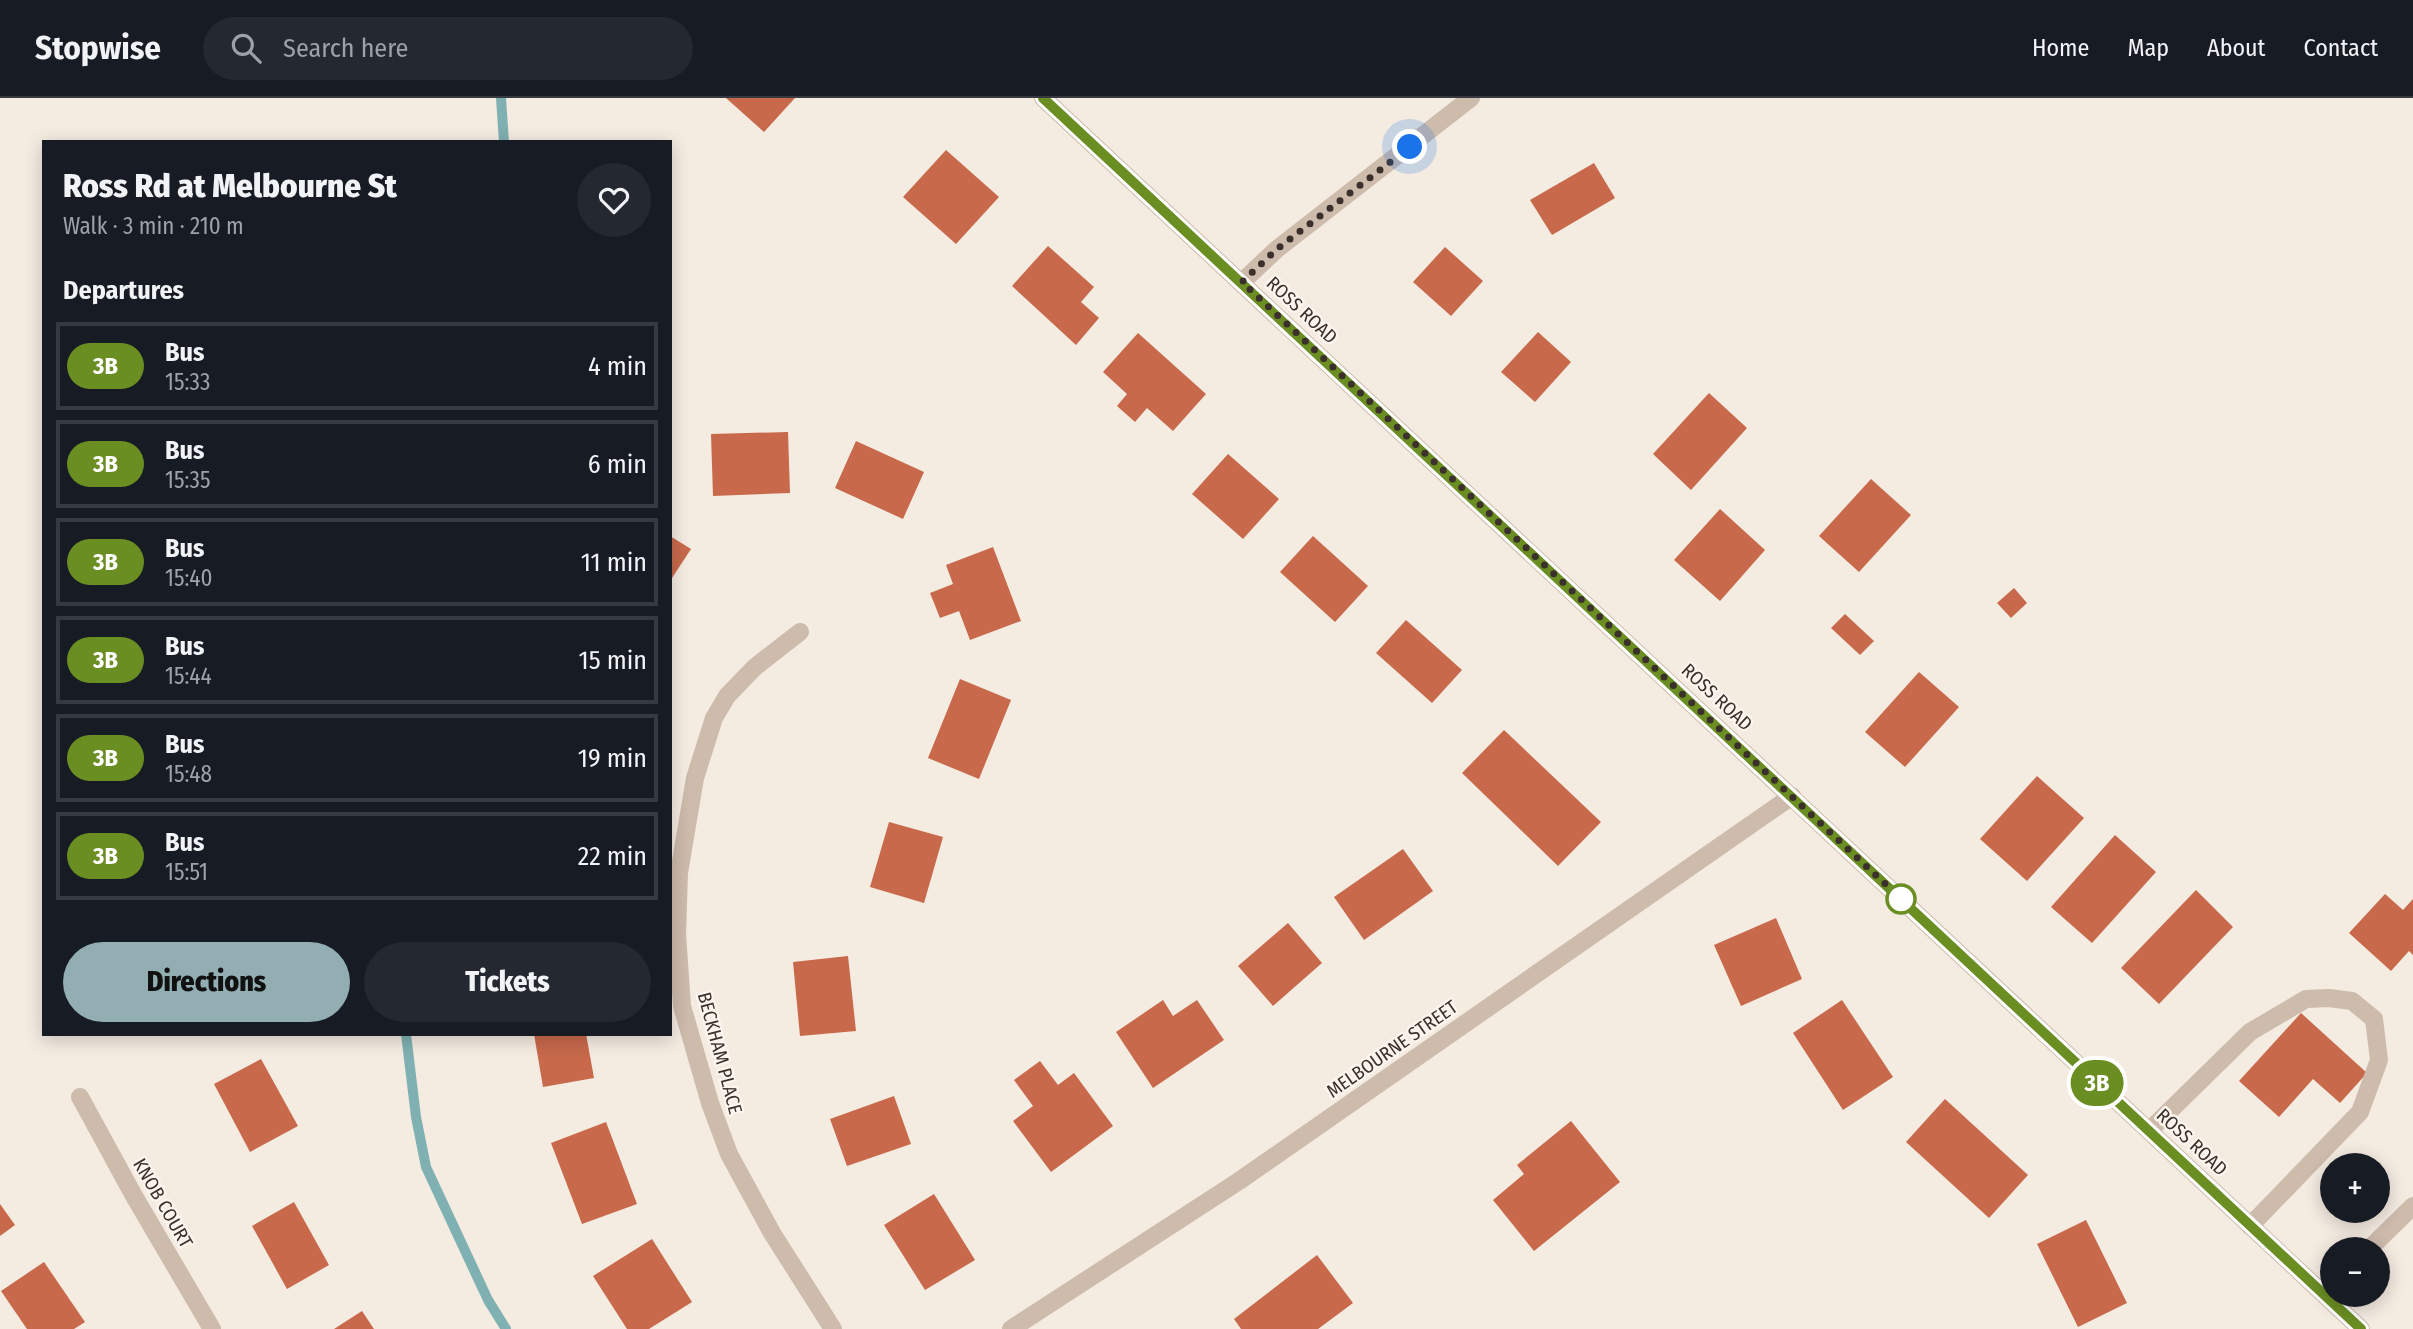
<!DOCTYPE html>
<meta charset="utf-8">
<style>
body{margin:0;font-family:"Fira Sans Condensed",sans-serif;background:#242831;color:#f1f3f6;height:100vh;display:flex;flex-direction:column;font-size:26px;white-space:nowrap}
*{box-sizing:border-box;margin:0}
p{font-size:23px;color:#9ea1a6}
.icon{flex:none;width:38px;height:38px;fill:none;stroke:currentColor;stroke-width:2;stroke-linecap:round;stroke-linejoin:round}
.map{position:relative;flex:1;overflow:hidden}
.details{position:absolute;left:42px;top:42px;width:630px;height:896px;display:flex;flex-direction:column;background:#171b24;border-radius:0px;box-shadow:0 4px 18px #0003}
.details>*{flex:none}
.badge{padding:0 14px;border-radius:23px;font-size:24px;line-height:46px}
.fabs{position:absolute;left:2320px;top:1055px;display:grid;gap:14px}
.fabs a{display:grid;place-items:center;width:70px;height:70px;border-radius:50%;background:#171b24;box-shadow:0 4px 18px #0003;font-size:35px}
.you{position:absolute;width:35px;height:35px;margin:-18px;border:5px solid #fff;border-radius:50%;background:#1a73e8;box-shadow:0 0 0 10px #1a73e833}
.map>.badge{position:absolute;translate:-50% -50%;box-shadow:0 0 0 4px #fff}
h2{padding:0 21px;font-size:26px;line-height:63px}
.round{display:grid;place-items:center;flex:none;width:74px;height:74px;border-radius:37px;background:#242831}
.head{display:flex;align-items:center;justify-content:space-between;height:119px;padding:0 21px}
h1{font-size:33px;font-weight:800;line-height:52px}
.button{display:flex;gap:14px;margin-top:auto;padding:14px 21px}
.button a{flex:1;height:80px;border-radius:42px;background:#92aeb2;color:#111;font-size:28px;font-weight:800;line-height:80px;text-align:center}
.button a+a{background:#242831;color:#f1f3f6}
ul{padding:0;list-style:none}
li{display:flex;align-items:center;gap:21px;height:88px;margin:0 14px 10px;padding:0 7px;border:4px solid #363941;border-radius:0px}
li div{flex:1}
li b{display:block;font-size:26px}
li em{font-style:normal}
li .badge{min-width:77px;font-weight:700;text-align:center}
header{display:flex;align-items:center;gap:42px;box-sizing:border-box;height:98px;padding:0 35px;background:#171b24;border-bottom:2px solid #363941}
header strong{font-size:33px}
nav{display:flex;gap:38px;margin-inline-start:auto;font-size:24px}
.search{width:490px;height:63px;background:#242831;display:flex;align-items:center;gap:18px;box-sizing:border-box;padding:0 24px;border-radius:38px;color:#9ea1a6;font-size:26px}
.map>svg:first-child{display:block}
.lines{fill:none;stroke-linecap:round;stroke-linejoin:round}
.stream{stroke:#7fb0b2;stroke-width:10}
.building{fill:#c8694b}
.minor{stroke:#cdbbac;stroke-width:18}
.line-casing{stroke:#fff;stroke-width:16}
.line{stroke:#6b8e23;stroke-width:10}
.walk{stroke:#3b302b;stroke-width:7;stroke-dasharray:0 12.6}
.stop-dot{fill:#fff;stroke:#6b8e23;stroke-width:3.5}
.labels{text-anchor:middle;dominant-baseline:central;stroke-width:5;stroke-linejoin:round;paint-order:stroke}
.street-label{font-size:19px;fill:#3b302b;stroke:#fbf5ee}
</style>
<header>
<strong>Stopwise</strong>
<div class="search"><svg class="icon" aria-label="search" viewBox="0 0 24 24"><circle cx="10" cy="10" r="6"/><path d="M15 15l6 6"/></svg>Search here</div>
<nav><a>Home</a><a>Map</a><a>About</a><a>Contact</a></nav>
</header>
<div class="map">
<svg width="2413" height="1231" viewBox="0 0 2413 1231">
<rect width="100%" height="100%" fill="#f4ebe1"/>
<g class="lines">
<g class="stream">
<polyline points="501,0 504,44"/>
<polyline points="406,936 416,1019 426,1069 488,1202 506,1231"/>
</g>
</g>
<g class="building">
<polygon points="726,0 795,0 764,34"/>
<polygon points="946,52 999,99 956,146 903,99"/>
<polygon points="1594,65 1615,100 1552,137 1530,102"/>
<polygon points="1048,148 1094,189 1081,204 1099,220 1076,247 1012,188"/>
<polygon points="1445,149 1483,183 1451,218 1413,184"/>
<polygon points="1538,234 1571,264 1535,304 1501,274"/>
<polygon points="1138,235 1206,296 1173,333 1147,310 1135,324 1117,308 1127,296 1103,274"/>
<polygon points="1709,295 1747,330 1691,392 1653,356"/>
<polygon points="788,334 790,395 713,398 711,336"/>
<polygon points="856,343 924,374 903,421 835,390"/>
<polygon points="1228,356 1279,401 1243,441 1192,396"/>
<polygon points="1871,381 1911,417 1859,474 1819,438"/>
<polygon points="1720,411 1765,452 1720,503 1674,462"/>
<polygon points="670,438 691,451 670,483"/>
<polygon points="1313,438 1368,488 1335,524 1280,474"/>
<polygon points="993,449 1021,523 970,542 959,513 940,520 930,495 953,486 946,467"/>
<polygon points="2014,490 2027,505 2011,520 1997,505"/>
<polygon points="1845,516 1874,543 1860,557 1831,530"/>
<polygon points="1406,522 1462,572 1432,605 1376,555"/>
<polygon points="1919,574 1959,609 1905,669 1865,634"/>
<polygon points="960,581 1011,602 979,681 928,660"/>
<polygon points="1504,632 1601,724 1558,768 1462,675"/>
<polygon points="2037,678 2084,720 2027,783 1980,741"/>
<polygon points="889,724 943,739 924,805 870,789"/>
<polygon points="2115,737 2156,774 2092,845 2051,809"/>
<polygon points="1403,751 1433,793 1364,842 1334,799"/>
<polygon points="2196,792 2233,829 2159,906 2121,870"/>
<polygon points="2385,796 2403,812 2413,801 2413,857 2409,853 2391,873 2349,835"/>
<polygon points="1776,820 1802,881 1741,908 1714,847"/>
<polygon points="1288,825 1322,865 1273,908 1238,868"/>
<polygon points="848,858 856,933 800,938 793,864"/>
<polygon points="1163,902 1173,918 1197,902 1224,942 1153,990 1116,934"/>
<polygon points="1842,902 1893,979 1843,1012 1793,935"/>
<polygon points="2301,915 2367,975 2340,1005 2313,981 2279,1019 2239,983"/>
<polygon points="534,936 586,936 594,980 543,989"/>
<polygon points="261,961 298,1028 250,1054 214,986"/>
<polygon points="1040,963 1058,987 1074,975 1113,1028 1051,1074 1013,1023 1033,1008 1014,982"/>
<polygon points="894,998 911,1046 847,1068 830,1021"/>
<polygon points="1945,1001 2028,1077 1989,1120 1906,1044"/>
<polygon points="1571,1023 1620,1084 1534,1153 1493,1102 1524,1076 1517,1067"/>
<polygon points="606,1024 637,1106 582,1126 551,1045"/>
<polygon points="934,1096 975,1162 925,1192 884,1127"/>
<polygon points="294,1104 329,1167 287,1191 252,1128"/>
<polygon points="0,1106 15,1127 0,1138"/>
<polygon points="2086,1122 2127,1205 2078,1229 2037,1146"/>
<polygon points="652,1141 692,1204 649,1231 627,1231 593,1178"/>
<polygon points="1317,1157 1353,1205 1318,1231 1241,1231 1234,1221"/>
<polygon points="44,1164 85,1224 74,1231 27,1231 1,1193"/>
<polygon points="362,1213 374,1231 334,1231"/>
</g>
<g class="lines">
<g class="minor">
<polyline points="1043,0 2361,1231"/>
<polyline points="1242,184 1277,151 1471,0"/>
<polyline points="800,534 755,569 727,598 714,620 695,680 679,775 677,836 682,908 710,1005 729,1056 772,1135 833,1231"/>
<polyline points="80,999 134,1098 212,1231"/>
<polyline points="2149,1033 2250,934 2306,901 2329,900 2352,903 2374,921 2379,962 2360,1014 2250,1128"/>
<polyline points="2368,1152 2413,1108"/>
<polyline points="1011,1231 1239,1083 1792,698"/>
</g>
</g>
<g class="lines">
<g class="line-casing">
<polyline id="line" points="1043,0 2361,1231"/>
</g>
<use href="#line" class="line"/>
<polyline class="walk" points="1410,49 1277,151 1242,184 1911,810 1901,801"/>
</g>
<circle class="stop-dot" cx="1901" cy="801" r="14"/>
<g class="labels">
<g class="street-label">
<text transform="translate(1302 212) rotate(43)">ROSS ROAD</text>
<text transform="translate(1717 599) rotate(43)">ROSS ROAD</text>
<text transform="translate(1392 951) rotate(-35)">MELBOURNE STREET</text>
<text transform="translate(720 955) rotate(75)">BECKHAM PLACE</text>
<text transform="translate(2192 1044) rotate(43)">ROSS ROAD</text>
<text transform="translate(163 1105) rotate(60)">KNOB COURT</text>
</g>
</g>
</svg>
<div class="fabs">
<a>+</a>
<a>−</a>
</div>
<div class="you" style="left:1410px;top:49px"></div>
<b class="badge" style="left:2097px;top:985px;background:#6b8e23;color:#fff">3B</b>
<section class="details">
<div class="head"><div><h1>Ross Rd at Melbourne St</h1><p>Walk · 3 min · 210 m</p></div><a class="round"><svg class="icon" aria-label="heart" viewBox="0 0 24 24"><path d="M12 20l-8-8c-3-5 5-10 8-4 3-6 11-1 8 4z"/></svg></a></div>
<h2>Departures</h2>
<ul>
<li><span class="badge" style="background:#6b8e23;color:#fff">3B</span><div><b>Bus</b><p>15:33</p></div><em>4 min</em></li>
<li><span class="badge" style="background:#6b8e23;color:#fff">3B</span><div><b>Bus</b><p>15:35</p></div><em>6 min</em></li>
<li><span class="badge" style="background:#6b8e23;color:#fff">3B</span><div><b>Bus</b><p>15:40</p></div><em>11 min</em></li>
<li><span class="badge" style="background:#6b8e23;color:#fff">3B</span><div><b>Bus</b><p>15:44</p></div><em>15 min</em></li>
<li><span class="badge" style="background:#6b8e23;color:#fff">3B</span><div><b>Bus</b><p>15:48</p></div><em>19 min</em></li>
<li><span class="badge" style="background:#6b8e23;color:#fff">3B</span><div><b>Bus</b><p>15:51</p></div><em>22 min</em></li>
</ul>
<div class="button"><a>Directions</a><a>Tickets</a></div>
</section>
</div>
